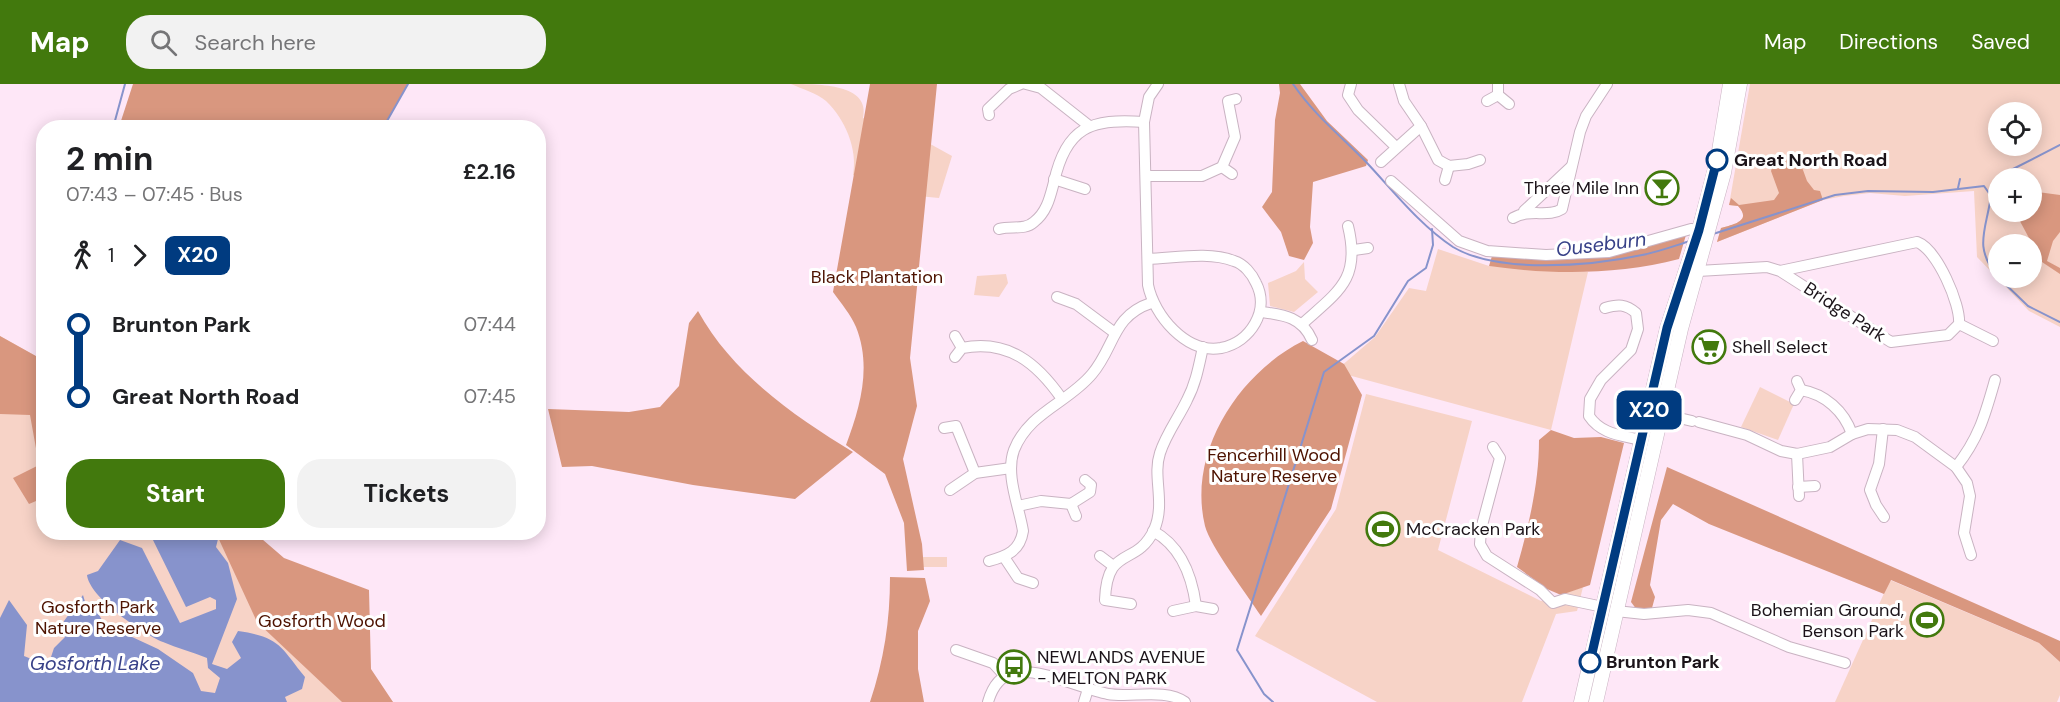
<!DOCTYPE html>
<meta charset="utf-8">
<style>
body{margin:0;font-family:"DM Sans",sans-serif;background:#f2f2f2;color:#202124;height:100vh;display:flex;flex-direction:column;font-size:22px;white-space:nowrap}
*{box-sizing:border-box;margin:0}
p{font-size:20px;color:#757577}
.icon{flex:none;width:33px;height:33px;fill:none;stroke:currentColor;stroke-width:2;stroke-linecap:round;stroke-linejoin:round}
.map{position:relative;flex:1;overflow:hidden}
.panel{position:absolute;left:36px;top:36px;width:510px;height:420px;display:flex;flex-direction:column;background:#fff;border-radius:24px;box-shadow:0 3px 15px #0003}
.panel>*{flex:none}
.badge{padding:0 12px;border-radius:9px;font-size:21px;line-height:39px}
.controls{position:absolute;left:1988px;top:18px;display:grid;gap:12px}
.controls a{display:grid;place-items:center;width:54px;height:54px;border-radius:50%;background:#fff;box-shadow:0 3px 15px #0003;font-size:30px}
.map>.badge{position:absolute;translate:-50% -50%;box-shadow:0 0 0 3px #fff}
.legs{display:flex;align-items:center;gap:9px;height:66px;padding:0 30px;font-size:20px}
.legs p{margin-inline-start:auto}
.headline{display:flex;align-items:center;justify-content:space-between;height:102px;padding:0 30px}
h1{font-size:33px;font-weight:700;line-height:45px}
.action{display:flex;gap:12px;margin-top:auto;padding:12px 30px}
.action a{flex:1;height:69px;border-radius:24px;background:#42790d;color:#fff;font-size:24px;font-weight:700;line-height:69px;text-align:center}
.action a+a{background:#f2f2f2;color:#202124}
ul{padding:0 30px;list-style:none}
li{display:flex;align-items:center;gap:21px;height:72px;font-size:22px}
li i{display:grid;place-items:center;width:9px;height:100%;margin:0 8px;background:currentColor}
li i::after{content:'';width:15px;height:15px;margin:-8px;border:4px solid;border-radius:50%;background:#fff}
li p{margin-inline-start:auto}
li:first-child i{background:linear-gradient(#0000 50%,currentColor 0)}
li:last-child i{background:linear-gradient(currentColor 50%,#0000 0)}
header{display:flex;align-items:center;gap:36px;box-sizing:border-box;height:84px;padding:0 30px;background:#42790d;color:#fff}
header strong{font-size:28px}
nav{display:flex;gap:33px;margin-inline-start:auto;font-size:21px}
.search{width:420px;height:54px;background:#f2f2f2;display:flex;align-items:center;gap:15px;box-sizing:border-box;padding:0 21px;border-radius:24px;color:#757577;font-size:22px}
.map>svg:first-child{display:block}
.green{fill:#f7d3c7;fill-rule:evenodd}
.forest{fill:#d9977f}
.water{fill:#8793cc}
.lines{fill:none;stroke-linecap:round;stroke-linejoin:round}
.stream{stroke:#8793cc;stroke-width:2}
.minor-casing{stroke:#c9b3c2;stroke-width:12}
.major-casing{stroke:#c9b3c2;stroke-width:15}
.minor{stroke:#fff;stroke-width:10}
.major{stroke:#fff;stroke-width:14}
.line-1-casing{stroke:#fff;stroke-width:14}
.line-1{stroke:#003b80;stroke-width:9}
.stop-1-dot{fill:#fff;stroke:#003b80;stroke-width:3}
.labels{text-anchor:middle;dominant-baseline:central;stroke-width:6;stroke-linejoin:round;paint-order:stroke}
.stop-label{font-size:18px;font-weight:bold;fill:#1b1319;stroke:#fff;text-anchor:start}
.poi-label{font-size:18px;fill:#1b1319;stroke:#fff;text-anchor:start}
.park-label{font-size:18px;fill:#4d1200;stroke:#fff}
.street-label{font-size:18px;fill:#1b1319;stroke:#fff}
.water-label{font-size:20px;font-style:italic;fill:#384188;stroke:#fff}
</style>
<header>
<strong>Map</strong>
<div class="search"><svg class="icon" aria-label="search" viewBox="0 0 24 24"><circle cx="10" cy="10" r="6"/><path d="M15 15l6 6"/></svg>Search here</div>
<nav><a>Map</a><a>Directions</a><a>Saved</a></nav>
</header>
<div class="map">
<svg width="2060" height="618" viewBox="0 0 2060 618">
<rect width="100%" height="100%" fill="#fee7f7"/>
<g class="green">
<path d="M 791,0 C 819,0 871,0 863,34 L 923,56 L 952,72 L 939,114 L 897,110 L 853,91 C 858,65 845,35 826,17 C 817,9 802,5 791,0 Z"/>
<path d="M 1750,0 L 2060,0 L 2060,243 L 2029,227 L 1977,173 L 1974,107 L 1905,112 L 1870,109 L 1844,112 L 1823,116 L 1717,158 L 1721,144 C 1734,140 1752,137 1738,122 L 1729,121 ZM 1998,28 L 2031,28 L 2031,62 L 1998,62 ZM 1998,94 L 2031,94 L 2031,128 L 1998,128 ZM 1998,160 L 2031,160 L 2031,194 L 1998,194 Z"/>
<polygon points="1438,165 1489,182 1588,188 1551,346 1348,291 1340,283 1375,253 1409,204 1426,207"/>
<polygon points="1304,178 1305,195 1318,208 1294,228 1270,222 1268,199 1296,187"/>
<polygon points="1006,190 1008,199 999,213 974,211 977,192"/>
<polygon points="0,252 43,276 44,448 255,449 393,618 0,618"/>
<polygon points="1760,303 1794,320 1778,356 1741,343"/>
<polygon points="1366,310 1472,337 1438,466 1541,517 1583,503 1577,527 1556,530 1522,618 1377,618 1255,552 1336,425"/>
<rect x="922" y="473" width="25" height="10"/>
<polygon points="1890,496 2039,559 2060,578 2060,611 2057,618 1835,618"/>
</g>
<g class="forest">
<polygon points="133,0 408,0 383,43 119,43"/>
<path d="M 870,0 L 937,0 L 910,274 L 917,322 L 903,375 L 922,460 L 924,486 L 907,487 L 904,439 L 885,390 L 846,361 C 860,324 872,283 856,243 C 851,231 841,219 833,208 Z"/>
<polygon points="1279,0 1300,0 1327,37 1368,76 1366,82 1313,98 1310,143 1313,159 1304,176 1289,172 1281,148 1262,123 1272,108 1275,36 1280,9"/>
<path d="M 1792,73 L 1799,75 L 1807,97 L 1814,106 L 1820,107 L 1823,116 L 1717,158 L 1721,144 C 1734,140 1752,137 1738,122 L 1729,121 L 1731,114 L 1739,121 L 1774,116 L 1779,109 L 1771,87 L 1773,81 Z"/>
<polygon points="2031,107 2060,111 2060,148 2053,157 2047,177 2060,184 2060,190 2042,178 2015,128 2031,128"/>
<path d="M 1686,151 L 1679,175 C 1617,191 1552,191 1489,182 L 1492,172 L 1565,176 L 1609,172 Z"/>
<path d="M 698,227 C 732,289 794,332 853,368 L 795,415 L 693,401 L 592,382 L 562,383 L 548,325 L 629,328 L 660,323 L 679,302 L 689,239 Z"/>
<polygon points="0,252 43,276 43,414 29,420 13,394 39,381 30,331 0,330"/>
<path d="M 1303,257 L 1344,280 L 1362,311 L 1331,425 L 1261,532 C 1248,512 1210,462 1205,442 C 1187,368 1239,289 1303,257 Z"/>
<path d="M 1551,346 L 1574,354 L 1601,353 L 1624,359 L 1590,501 L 1561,511 L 1547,505 L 1517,483 C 1529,441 1539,399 1539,356 Z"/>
<polygon points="1667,383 2060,557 2060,578 2039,559 1891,496 1884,510 1709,440 1673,420 1661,436 1650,501 1655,513 1652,524 1637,526 1631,518"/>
<polygon points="216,449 255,449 284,474 369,506 371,585 393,618 342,618 257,538"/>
<path d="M 890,493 L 925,494 L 930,517 L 918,547 L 918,585 L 924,618 L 870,618 C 884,576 890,537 890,493 Z"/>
</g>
<path class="water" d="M 156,448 L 219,451 L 216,463 L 228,479 L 237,515 L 212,580 L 227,585 L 241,574 L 232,558 L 238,547 C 280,553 280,562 305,593 L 302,605 L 285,613 L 287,618 L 0,618 L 0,534 L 9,516 L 27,541 L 24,572 L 44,580 L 50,576 L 54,564 L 65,553 L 60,548 L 64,537 L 83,511 L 86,521 L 96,525 L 104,540 L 158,565 L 193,589 L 201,607 L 215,609 L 220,594 L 208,584 L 207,574 C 192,568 177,564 163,558 C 143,550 89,513 87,491 L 98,487 L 120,456 L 142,464 L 180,539 L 216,525 L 216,516 L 210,513 L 186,523 L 152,454 Z"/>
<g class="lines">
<g class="stream">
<path d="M 1293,0 C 1314,31 1343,54 1368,80 C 1394,108 1421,142 1453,163 C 1498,190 1591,182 1642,171 C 1658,168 1674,162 1690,157"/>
<polyline points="113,44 125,0"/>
<polyline points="383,44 408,0"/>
<polyline points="2011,86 2060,61"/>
<polyline points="1958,104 1960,95"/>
<path d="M 1713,150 L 1835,111 L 1868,107 L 1933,108 L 1984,102 L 1991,112 C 1986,147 1973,163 1998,193"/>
<polyline points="1999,194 2028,222 2060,238"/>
<polyline points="43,285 44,283"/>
<polyline points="1273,618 1264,610 1237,566 1324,288 1374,252 1408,197 1426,184 1433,161 1432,145"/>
</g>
<g class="minor-casing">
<g id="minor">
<polyline points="1026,0 1041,4 1088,41"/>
<polyline points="1351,0 1348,11 1358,26 1396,63"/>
<polyline points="1399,0 1404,17 1421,42 1438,76 1449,82 1468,80 1480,76"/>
<polyline points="1498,0 1498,11 1509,20"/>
<polyline points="1487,17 1498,11"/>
<polyline points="989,31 988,25 1009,5 1021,0"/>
<polyline points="1381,78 1421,42"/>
<polyline points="1222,83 1232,90"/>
<polyline points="1146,92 1202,92 1222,83 1235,53 1228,17 1236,15"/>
<polyline points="1054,95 1085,105"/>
<polyline points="1445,96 1449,82"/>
<polyline points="1391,97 1459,157 1487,167 1546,171 1609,168 1691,145 1699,146"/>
<polyline points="1524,127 1571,83"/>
<path d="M 1513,134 C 1530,124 1548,134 1562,125 L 1580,48 L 1586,32 L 1607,0"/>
<path d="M 999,145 C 1011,141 1024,147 1034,138 C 1047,128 1050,113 1054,98 C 1066,43 1091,34 1144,38"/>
<polyline points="1354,166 1368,164"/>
<path d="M 1148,175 C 1175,174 1209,167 1234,177 C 1244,180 1252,190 1256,199 C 1270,226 1251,258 1221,264 C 1186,270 1154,231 1148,201 L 1144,38 L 1149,13 L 1158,0"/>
<path d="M 1698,187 L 1767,183 L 1780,187 L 1917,158 C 1937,165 1961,221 1959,240 L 1948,251 L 1891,258 L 1780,187"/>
<polyline points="1057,213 1076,220 1115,249"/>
<path d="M 1605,224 C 1618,220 1626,220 1636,229 L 1638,245 L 1631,266 L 1601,296 L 1590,315 L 1589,332 C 1601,350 1620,351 1640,356"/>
<path d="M 1262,228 C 1284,231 1302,233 1312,256"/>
<path d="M 1302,240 C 1339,207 1361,195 1348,142"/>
<polyline points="1959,240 1993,257"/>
<polyline points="955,252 962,264"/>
<path d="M 955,273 L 962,264 C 1008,255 1037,279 1062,315"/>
<path d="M 1801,306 C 1825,310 1844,327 1852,350"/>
<polyline points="1795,316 1801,306 1797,297"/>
<polyline points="1662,330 1692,337"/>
<polyline points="1699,338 1747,351 1781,367 1797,370 1830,363 1852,350 1868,345 1897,346 1915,353 1956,383 1967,399 1970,412 1964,449 1971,471"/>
<polyline points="944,344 956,342 975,389"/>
<polyline points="1883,345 1879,380 1870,406 1876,421 1884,433"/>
<polyline points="1493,363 1500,374 1481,445 1480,460 1487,472 1540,506 1553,519 1565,515 1603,523"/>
<polyline points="1797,370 1799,412"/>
<path d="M 1956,383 C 1979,354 1985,331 1995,296"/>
<polyline points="1798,403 1815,402"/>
<polyline points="950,406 975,389 1011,384"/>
<polyline points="1071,420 1076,432"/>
<polyline points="1018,422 1041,417 1071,420 1090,408 1091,401 1085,396"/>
<path d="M 1153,447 C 1181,462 1192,492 1196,522"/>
<polyline points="1100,472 1112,481"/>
<polyline points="1004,473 1018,494 1033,499"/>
<path d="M 989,477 C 1007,472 1020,467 1023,447 C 1019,422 1005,391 1014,366 C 1029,328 1068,319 1092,290 C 1115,263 1112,232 1151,219"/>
<path d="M 1131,520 L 1105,516 C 1107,460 1136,484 1154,446 C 1166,419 1152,393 1160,369 C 1166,350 1179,333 1187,316 C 1196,299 1199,281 1203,263"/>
<polyline points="1173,527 1196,522 1213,525"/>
<polyline points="1616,527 1644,530 1688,526 1711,529 1789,563 1845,579"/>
<polyline points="956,566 993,579 1005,592"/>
<path d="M 988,618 C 992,604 999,592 1014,589 C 1039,583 1082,605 1108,610 C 1131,614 1165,604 1185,618"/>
<polyline points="1084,618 1088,605"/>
</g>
</g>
<g class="major-casing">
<g id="major">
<polyline points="1581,618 1667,244 1699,146 1718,73 1730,0"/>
<polyline points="1596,618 1681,245 1724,89 1740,0"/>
</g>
</g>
<use href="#minor" class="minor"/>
<use href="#major" class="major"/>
</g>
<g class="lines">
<g class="line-1-casing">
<polyline id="line-1" points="1590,578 1667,244 1699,146 1717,76"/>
</g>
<use href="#line-1" class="line-1"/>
</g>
<defs>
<g id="bar-ring" transform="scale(1.725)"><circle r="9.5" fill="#fff" stroke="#42790d" stroke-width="1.5"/><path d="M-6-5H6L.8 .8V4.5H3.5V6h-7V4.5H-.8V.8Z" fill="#42790d"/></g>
<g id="supermarket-ring" transform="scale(1.725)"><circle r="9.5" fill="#fff" stroke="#42790d" stroke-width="1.5"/><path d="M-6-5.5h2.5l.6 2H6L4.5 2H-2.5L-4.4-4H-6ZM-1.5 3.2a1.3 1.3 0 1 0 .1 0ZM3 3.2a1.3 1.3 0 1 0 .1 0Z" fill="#42790d"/></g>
<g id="stadium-ring" transform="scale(1.725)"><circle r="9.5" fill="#fff" stroke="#42790d" stroke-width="1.5"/><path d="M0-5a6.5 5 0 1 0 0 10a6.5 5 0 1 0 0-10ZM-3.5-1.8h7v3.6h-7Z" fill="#42790d"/></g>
<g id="bus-ring" transform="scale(1.725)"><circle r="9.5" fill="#fff" stroke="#42790d" stroke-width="1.5"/><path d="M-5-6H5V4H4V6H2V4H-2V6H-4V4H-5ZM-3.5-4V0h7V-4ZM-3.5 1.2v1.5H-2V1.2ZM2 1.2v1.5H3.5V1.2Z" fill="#42790d"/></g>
</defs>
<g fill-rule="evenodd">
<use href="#bar-ring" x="1662" y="104"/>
<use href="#supermarket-ring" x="1709" y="263"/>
<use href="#stadium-ring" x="1383" y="445"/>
<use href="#stadium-ring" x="1927" y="536"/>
<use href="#bus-ring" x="1014" y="583"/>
</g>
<g class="stop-1-dot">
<circle cx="1717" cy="76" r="10"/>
<circle cx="1590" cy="578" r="10"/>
</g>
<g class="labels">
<g class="stop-label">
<text x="1734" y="76">Great North Road</text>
<text x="1606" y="578">Brunton Park</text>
</g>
<g class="poi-label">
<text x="1639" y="104" text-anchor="end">Three Mile Inn</text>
<text x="1732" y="263">Shell Select</text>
<text x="1406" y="445">McCracken Park</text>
<text x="1904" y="526" text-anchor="end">Bohemian Ground,<tspan x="1904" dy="21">Benson Park</tspan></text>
<text x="1037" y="573">NEWLANDS AVENUE<tspan x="1037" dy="21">- MELTON PARK</tspan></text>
</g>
<g class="park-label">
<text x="877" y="193">Black Plantation</text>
<text x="1274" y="371">Fencerhill Wood<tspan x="1274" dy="21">Nature Reserve</tspan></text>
<text x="98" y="523">Gosforth Park<tspan x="98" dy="21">Nature Reserve</tspan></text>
<text x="322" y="537">Gosforth Wood</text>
</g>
<g class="street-label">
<text transform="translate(1845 228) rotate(33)">Bridge Park</text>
</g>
<g class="water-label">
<text transform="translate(1601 160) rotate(-7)">Ouseburn</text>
<text x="95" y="579">Gosforth Lake</text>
</g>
</g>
</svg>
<div class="controls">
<a><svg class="icon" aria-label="locate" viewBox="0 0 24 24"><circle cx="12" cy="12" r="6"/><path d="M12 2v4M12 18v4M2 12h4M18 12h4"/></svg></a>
<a>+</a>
<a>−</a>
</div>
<b class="badge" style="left:1649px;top:326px;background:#003b80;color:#fff">X20</b>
<section class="panel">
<div class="headline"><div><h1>2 min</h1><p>07:43 – 07:45 · Bus</p></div><b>£2.16</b></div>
<div class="legs"><svg class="icon" aria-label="walk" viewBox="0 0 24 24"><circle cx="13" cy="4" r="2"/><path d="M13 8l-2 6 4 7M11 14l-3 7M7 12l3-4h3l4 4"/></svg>1<svg class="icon" aria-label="forward" viewBox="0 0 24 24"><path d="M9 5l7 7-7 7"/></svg><b class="badge" style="background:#003b80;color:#fff">X20</b></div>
<ul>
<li><i style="color:#003b80"></i><b>Brunton Park</b><p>07:44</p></li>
<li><i style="color:#003b80"></i><b>Great North Road</b><p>07:45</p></li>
</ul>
<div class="action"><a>Start</a><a>Tickets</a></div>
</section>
</div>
